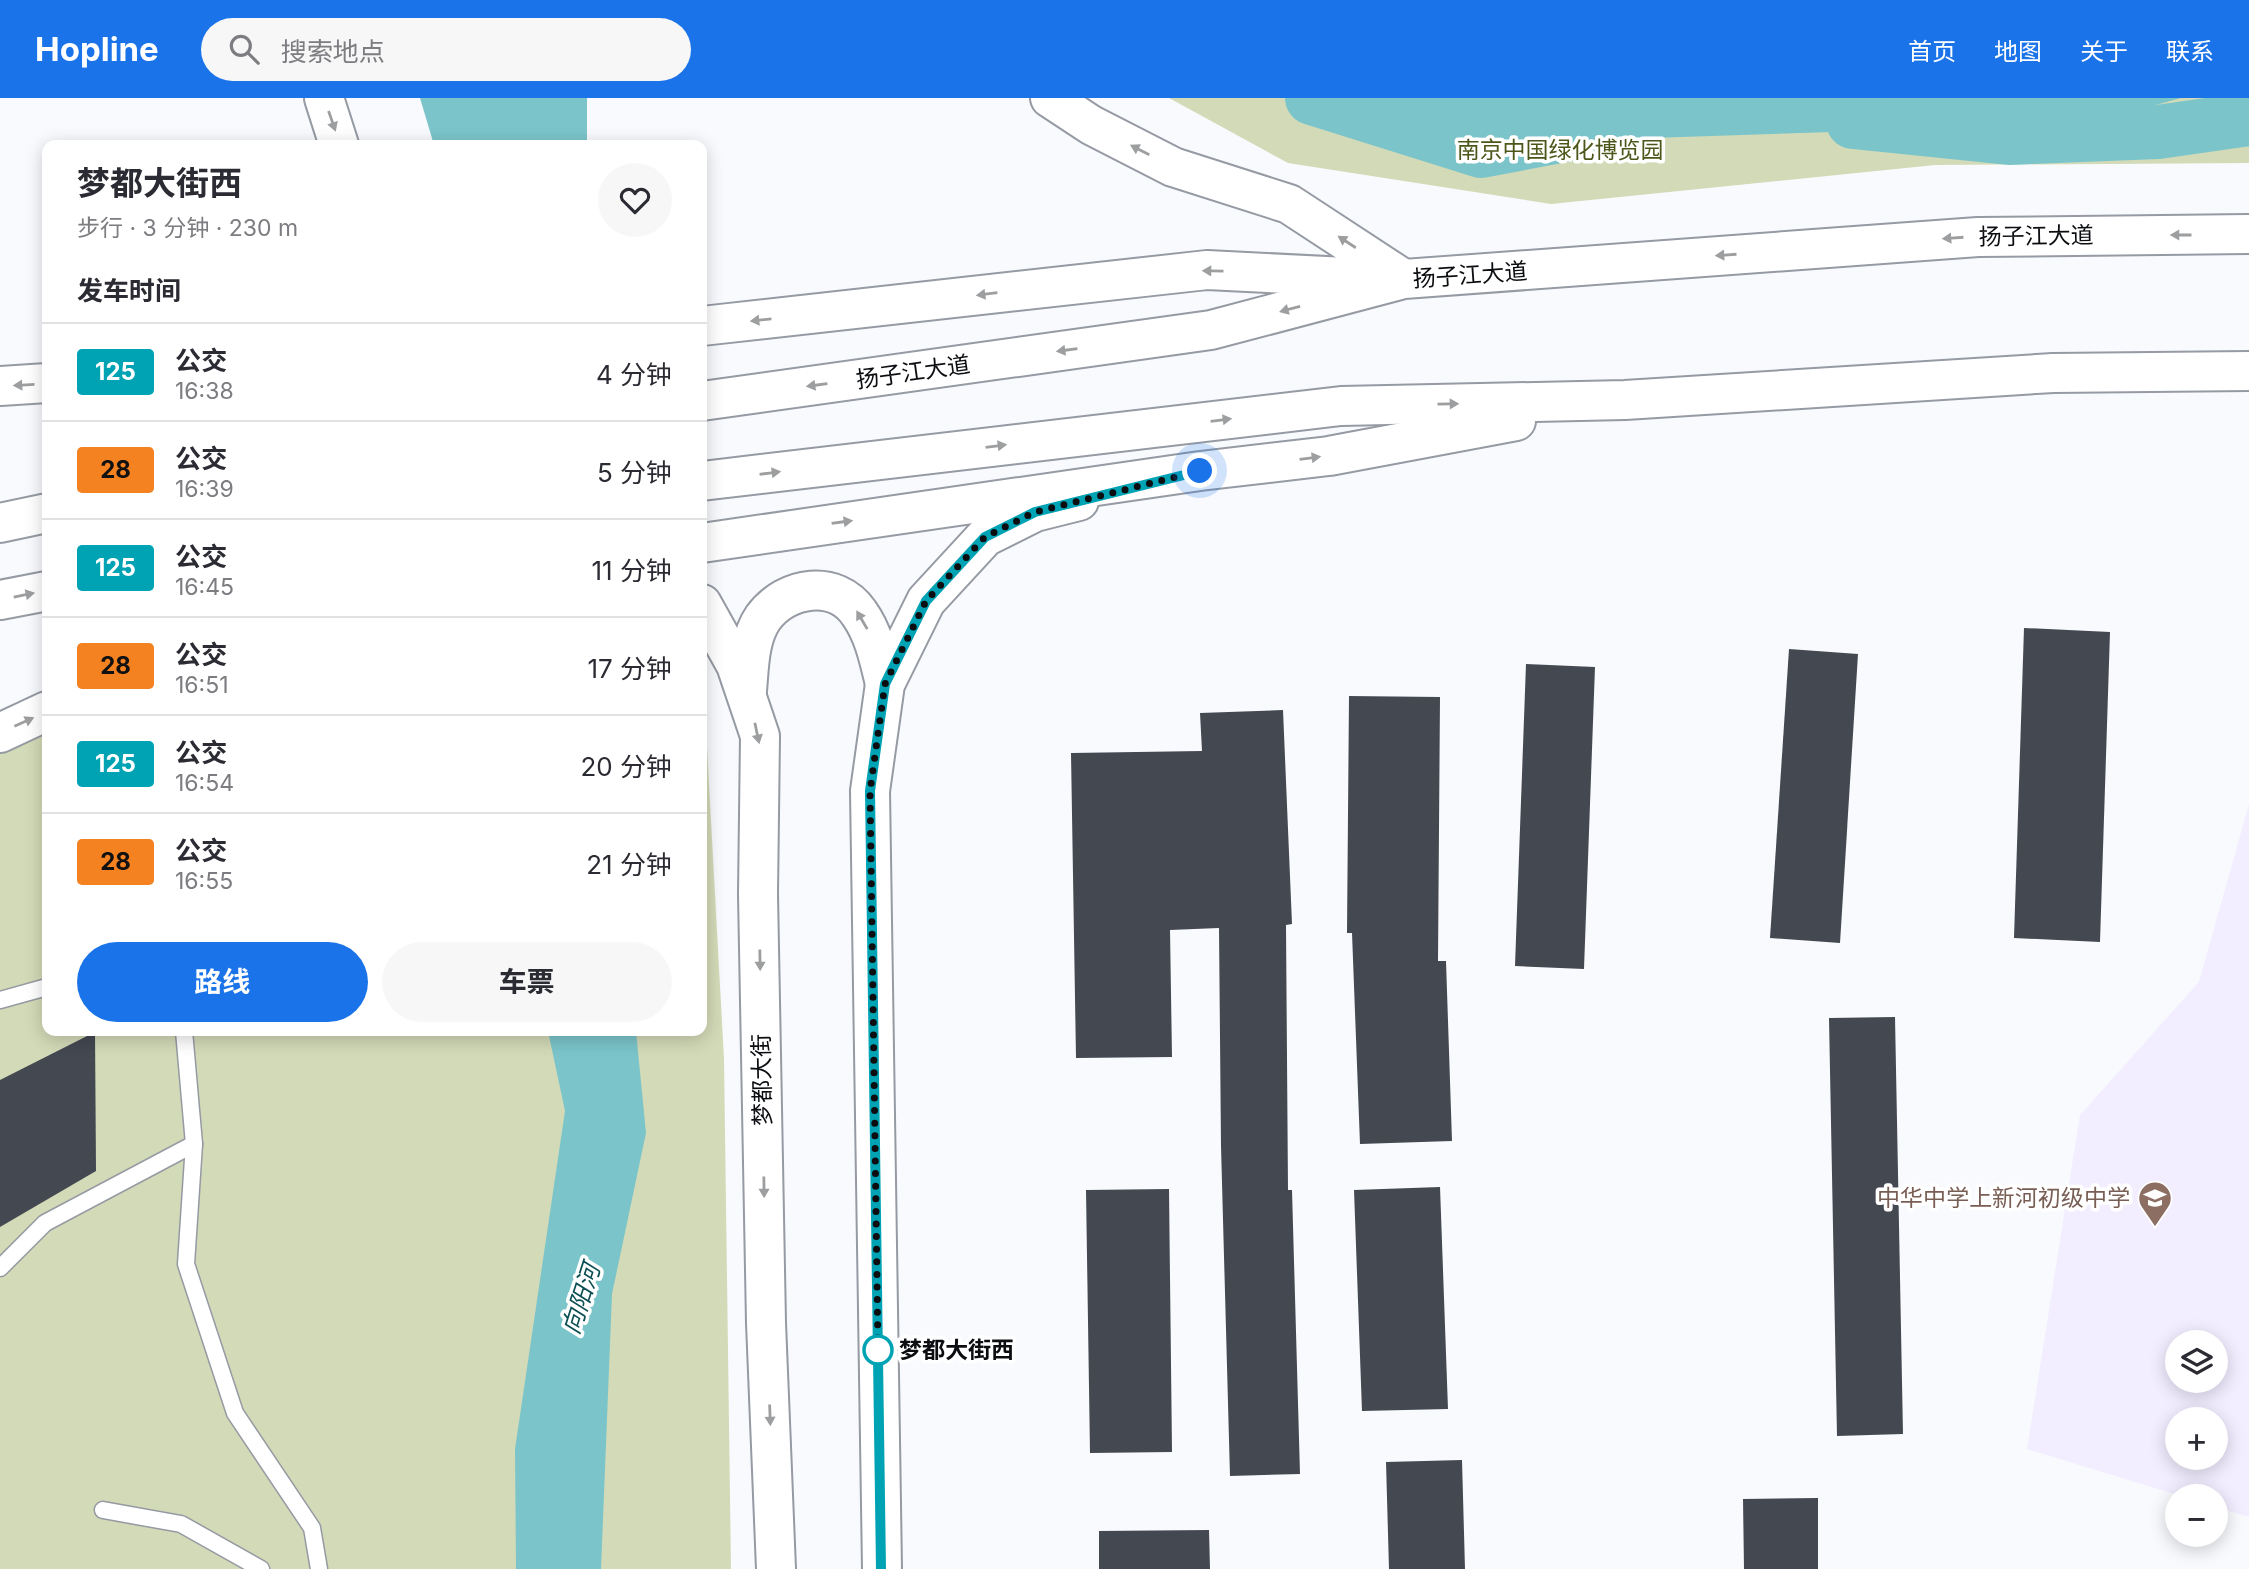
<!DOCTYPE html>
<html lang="zh">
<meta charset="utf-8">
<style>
body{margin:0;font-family:Inter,"Noto Sans SC",sans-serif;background:#f7f7f7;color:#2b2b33;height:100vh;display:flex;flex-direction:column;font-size:26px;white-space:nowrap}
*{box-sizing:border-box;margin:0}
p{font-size:23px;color:#7c7c81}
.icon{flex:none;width:38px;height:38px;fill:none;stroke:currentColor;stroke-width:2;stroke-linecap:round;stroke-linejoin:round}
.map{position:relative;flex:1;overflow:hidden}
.panel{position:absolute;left:42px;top:42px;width:665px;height:896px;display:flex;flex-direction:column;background:#fff;border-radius:14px;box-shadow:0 4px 18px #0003}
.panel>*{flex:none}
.badge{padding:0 14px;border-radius:5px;font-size:24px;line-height:46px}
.buttons{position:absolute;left:2165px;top:1232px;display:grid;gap:14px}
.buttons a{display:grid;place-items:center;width:63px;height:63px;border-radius:50%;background:#fff;box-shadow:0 4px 18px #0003;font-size:35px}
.you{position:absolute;width:35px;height:35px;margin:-18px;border:5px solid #fff;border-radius:50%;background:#1a73e8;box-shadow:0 0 0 10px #1a73e833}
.map>.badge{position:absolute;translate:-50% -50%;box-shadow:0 0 0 4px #fff}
h2{padding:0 35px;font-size:26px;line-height:63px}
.round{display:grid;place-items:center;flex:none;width:74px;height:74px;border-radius:37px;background:#f7f7f7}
.overview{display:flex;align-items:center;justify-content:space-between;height:119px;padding:0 35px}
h1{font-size:33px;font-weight:700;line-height:52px}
.primary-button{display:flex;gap:14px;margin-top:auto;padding:14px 35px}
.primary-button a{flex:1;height:80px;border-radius:42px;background:#1a73e8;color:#fff;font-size:28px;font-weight:700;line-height:80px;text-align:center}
.primary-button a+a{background:#f7f7f7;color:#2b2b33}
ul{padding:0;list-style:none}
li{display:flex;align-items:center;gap:21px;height:98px;padding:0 35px;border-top:2px solid #e1e1e2}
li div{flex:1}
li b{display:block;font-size:26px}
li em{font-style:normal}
li .badge{min-width:77px;font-weight:700;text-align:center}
header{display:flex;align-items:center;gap:42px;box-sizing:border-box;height:98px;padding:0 35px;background:#1a73e8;color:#fff}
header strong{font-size:33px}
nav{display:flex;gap:38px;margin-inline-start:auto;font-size:24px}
.search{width:490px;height:63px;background:#f7f7f7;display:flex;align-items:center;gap:18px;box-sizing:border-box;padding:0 24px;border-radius:38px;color:#7c7c81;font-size:26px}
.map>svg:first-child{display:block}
.education{fill:#f2edff;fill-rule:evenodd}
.green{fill:#d3dab7}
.water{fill:#7bc5ca}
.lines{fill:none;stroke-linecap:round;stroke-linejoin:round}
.river{stroke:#7bc5ca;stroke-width:54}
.building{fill:#444851}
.lane-casing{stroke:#959aa3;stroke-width:19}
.primary-casing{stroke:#959aa3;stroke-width:42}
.highway-casing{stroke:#959aa3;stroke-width:42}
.lane{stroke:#fff;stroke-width:16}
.primary{stroke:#fff;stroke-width:38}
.highway{stroke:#fff;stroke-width:38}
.oneway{fill:#9d9e9f}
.line-casing{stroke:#fff;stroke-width:16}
.line{stroke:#00a3b4;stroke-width:10}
.walk{stroke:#0b0d10;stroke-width:7;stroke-dasharray:0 12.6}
.stop-dot{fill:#fff;stroke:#00a3b4;stroke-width:3.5}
.labels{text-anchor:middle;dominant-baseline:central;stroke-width:7;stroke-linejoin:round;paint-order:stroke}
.park-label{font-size:23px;fill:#4d561a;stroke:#fff}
.street-label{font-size:23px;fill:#0b0d10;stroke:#fff}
.education-label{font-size:23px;fill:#785e54;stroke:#fff;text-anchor:end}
.stop-label{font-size:23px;font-weight:bold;fill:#0b0d10;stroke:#fff;text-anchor:start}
.water-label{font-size:24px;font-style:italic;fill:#0b4f53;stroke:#fff}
</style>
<header>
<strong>Hopline</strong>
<div class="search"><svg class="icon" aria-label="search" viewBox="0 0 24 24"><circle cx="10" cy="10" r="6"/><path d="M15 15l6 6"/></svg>搜索地点</div>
<nav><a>首页</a><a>地图</a><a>关于</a><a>联系</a></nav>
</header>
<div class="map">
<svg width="2249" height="1471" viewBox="0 0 2249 1471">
<rect width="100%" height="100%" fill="#f8fafe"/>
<path class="education" d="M 2249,706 L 2249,1419 L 2216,1409 L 2216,1398 L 2181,1398 L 2027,1351 L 2080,1017 L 2199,884 ZM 2177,1244 L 2216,1244 L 2216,1283 L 2177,1283 ZM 2177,1321 L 2216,1321 L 2216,1360 L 2177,1360 Z"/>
<g class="green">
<polygon points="1169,0 2249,0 2249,65 1935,67 1551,106 1288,65"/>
<polygon points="702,619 706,631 724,961 731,1471 0,1471 0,633 47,622 47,933 702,933"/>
</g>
<g class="water">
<polygon points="420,0 587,0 587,47 434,47"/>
<polygon points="1357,0 2181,0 2145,10 1987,29 1590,42 1431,21"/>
<polygon points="548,933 636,933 646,1035 612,1196 601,1471 516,1471 515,1351 565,1013"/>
</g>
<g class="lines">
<g class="river">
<polyline points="1312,0 1481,53 1633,24"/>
<polyline points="1853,24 2009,40 2158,34 2249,21"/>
</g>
</g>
<g class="building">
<polygon points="2024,530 2110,534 2100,844 2014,840"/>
<polygon points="1789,551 1858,556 1840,845 1770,840"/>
<polygon points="1526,566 1595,569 1584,871 1515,868"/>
<polygon points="1349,598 1440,599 1438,863 1446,863 1452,1043 1360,1046 1352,835 1347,835"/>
<polygon points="1283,612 1292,826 1286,827 1288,1092 1292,1092 1300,1376 1230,1378 1221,1048 1219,830 1170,832 1172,959 1076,960 1071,655 1202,653 1200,615"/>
<polygon points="1895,919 1903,1336 1837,1338 1829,920"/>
<polygon points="95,934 96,1073 0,1129 0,982"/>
<polygon points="1440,1089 1448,1311 1362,1313 1354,1092"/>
<polygon points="1169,1091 1172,1354 1090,1355 1086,1092"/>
<polygon points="1462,1362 1465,1471 1389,1471 1386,1364"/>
<polygon points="1818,1400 1818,1471 1744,1471 1743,1401"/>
<polygon points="1209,1432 1210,1471 1099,1471 1099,1433"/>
</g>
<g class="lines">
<g class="lane-casing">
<g id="lane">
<polyline points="0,902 47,889"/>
<polyline points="184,933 194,1046 186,1166 235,1315 312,1430 319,1471"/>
<polyline points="0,1170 45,1125 194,1046"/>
<polyline points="103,1412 181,1426 261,1471"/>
</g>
</g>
<g class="primary-casing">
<g id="primary">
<polyline points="702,506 736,567 760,638 758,796 766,1225 776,1471"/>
<path d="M 747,593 C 749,570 749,540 763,520 C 786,488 836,481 859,515 C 874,536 879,561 885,586"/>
<polyline points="882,1471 870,693 885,586 926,503 985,439 1035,414 1079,403"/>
</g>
</g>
<g class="highway-casing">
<g id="highway">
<polyline points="324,0 339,47"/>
<polyline points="1050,0 1091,27 1173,69 1289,106 1402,180"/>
<polyline points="702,228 1207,172 1367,180"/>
<polyline points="0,288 47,285"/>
<polyline points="702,303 1211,232 1404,181 1978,139 2249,136"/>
<polyline points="702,383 1341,308 1625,302 2053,275 2249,273"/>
<polyline points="0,425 47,415"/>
<polyline points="702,445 1200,373 1329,358 1516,323"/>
<polyline points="0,502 47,493"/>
<polyline points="0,635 47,613"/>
</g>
</g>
<use href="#lane" class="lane"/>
<use href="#primary" class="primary"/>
<use href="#highway" class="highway"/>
</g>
<defs><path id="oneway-solid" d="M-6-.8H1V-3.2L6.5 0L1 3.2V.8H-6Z" transform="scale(1.75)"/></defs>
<g class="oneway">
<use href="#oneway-solid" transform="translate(332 23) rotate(71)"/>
<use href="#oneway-solid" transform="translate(1140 52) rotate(-153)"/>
<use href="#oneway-solid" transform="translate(2181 137) rotate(180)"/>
<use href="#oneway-solid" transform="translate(1953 140) rotate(176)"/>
<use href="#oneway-solid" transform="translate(1347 144) rotate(-147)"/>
<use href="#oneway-solid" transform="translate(1726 157) rotate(176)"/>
<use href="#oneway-solid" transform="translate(1213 173) rotate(-179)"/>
<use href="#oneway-solid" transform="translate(987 196) rotate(173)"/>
<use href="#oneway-solid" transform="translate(1290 211) rotate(165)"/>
<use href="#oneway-solid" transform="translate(761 222) rotate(174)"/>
<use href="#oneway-solid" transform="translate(1067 252) rotate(172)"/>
<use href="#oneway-solid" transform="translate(24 287) rotate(177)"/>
<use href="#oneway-solid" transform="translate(817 287) rotate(172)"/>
<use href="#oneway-solid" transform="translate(1448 306) rotate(-1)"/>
<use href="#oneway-solid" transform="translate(1221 322) rotate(-7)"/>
<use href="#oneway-solid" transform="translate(996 348) rotate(-7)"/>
<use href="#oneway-solid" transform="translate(1310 360) rotate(-7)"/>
<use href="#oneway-solid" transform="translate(770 375) rotate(-7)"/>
<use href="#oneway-solid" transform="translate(842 424) rotate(-8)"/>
<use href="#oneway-solid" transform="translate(24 497) rotate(-11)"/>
<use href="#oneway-solid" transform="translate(862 522) rotate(-120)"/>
<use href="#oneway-solid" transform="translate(24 624) rotate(-24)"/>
<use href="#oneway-solid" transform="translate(757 635) rotate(78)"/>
<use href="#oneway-solid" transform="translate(760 862) rotate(89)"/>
<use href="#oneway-solid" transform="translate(764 1089) rotate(89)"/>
<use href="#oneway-solid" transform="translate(770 1317) rotate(88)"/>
</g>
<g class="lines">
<g class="line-casing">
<polyline id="line" points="881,1471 870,693 885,586 926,503 985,439 1035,414 1200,373"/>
</g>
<use href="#line" class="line"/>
<polyline class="walk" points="878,1252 870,693 885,586 926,503 985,439 1035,414 1200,373"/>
</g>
<defs>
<g id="school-pin" transform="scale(1.75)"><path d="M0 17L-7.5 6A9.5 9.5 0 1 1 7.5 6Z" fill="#8d6e63" stroke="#fff"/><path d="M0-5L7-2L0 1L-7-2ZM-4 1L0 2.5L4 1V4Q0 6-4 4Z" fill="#fff"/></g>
</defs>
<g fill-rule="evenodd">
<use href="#school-pin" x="2155" y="1100"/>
</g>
<circle class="stop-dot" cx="878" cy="1252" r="14"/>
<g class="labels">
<g class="park-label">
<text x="1560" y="52">南京中国绿化博览园</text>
</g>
<g class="street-label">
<text transform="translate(2036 138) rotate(-1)">扬子江大道</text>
<text transform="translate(1470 177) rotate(-4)">扬子江大道</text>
<text transform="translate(913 274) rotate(-8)">扬子江大道</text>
<text transform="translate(762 982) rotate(-91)">梦都大街</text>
</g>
<g class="education-label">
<text x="2130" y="1100">中华中学上新河初级中学</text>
</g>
<g class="stop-label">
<text x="899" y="1252">梦都大街西</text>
</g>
<g class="water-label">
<text transform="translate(581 1201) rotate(-72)">向阳河</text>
</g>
</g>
</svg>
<div class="buttons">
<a><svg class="icon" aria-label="layers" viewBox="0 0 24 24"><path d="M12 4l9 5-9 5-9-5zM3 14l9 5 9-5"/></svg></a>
<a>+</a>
<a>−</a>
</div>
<div class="you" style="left:1200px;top:373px"></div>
<section class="panel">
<div class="overview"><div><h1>梦都大街西</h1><p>步行 · 3 分钟 · 230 m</p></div><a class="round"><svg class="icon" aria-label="heart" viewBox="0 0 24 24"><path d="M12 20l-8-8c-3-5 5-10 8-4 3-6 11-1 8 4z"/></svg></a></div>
<h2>发车时间</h2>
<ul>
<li><span class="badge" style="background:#00a3b4;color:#fff">125</span><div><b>公交</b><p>16:38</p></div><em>4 分钟</em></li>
<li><span class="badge" style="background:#f58220;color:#111">28</span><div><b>公交</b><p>16:39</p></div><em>5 分钟</em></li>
<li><span class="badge" style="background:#00a3b4;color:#fff">125</span><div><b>公交</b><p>16:45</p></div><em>11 分钟</em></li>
<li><span class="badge" style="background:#f58220;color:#111">28</span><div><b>公交</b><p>16:51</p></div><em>17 分钟</em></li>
<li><span class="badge" style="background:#00a3b4;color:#fff">125</span><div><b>公交</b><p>16:54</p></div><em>20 分钟</em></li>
<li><span class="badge" style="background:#f58220;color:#111">28</span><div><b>公交</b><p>16:55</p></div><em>21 分钟</em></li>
</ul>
<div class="primary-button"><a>路线</a><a>车票</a></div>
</section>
</div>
